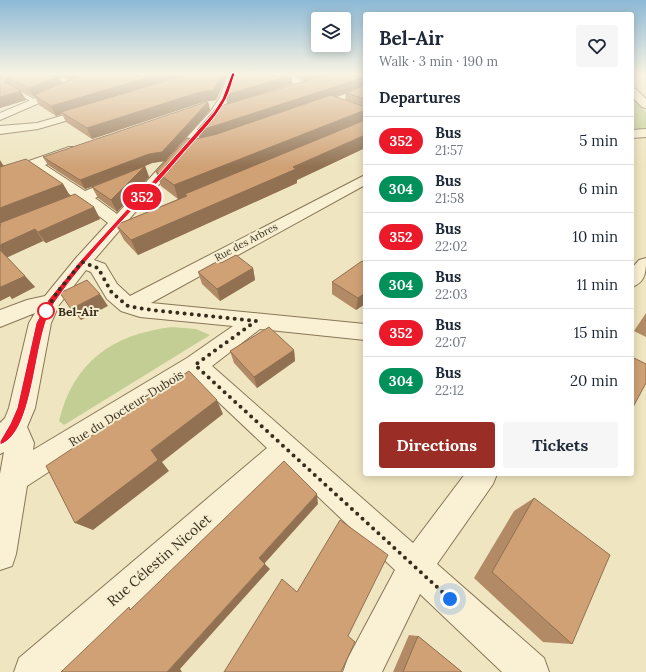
<!DOCTYPE html>
<meta charset="utf-8">
<style>
body{margin:0;font-family:Lora,serif;background:#f6f6f7;color:#1f2937;height:100vh;display:flex;flex-direction:column;font-size:15px;white-space:nowrap}
*{box-sizing:border-box;margin:0}
p{font-size:13px;color:#747a83}
.icon{flex:none;width:22px;height:22px;fill:none;stroke:currentColor;stroke-width:2;stroke-linecap:round;stroke-linejoin:round}
.map{position:relative;flex:1;overflow:hidden}
.drawer{position:absolute;left:363px;top:12px;width:271px;height:464px;display:flex;flex-direction:column;background:#fff;border-radius:4px;box-shadow:0 2px 10px #0003}
.drawer>*{flex:none}
.badge{padding:0 8px;border-radius:13px;font-size:14px;line-height:26px}
.fabs{position:absolute;left:311px;top:12px;display:grid;gap:8px}
.fabs a{display:grid;place-items:center;width:40px;height:40px;border-radius:4px;background:#fff;box-shadow:0 2px 10px #0003;font-size:20px}
.you{position:absolute;width:20px;height:20px;margin:-10px;border:3px solid #fff;border-radius:50%;background:#1a73e8;box-shadow:0 0 0 6px #1a73e833}
.map>.badge{position:absolute;translate:-50% -50%;box-shadow:0 0 0 2px #fff}
h2{padding:0 16px;font-size:15px;line-height:36px}
.round{display:grid;place-items:center;flex:none;width:42px;height:42px;border-radius:4px;background:#f6f6f7}
.head{display:flex;align-items:center;justify-content:space-between;height:68px;padding:0 16px}
h1{font-size:19px;font-weight:700;line-height:30px}
.action{display:flex;gap:8px;margin-top:auto;padding:8px 16px}
.action a{flex:1;height:46px;border-radius:4px;background:#9a2e26;color:#fff;font-size:16px;font-weight:700;line-height:46px;text-align:center}
.action a+a{background:#f6f6f7;color:#1f2937}
ul{padding:0;list-style:none}
li{display:flex;align-items:center;gap:12px;height:48px;padding:0 16px;border-top:1px solid #e0e1e3}
li div{flex:1}
li b{display:block;font-size:15px}
li em{font-style:normal}
li .badge{min-width:44px;font-weight:700;text-align:center}
.map>svg:first-child{display:block}
.green{fill:#c2ce94}
.lines{fill:none;stroke-linecap:round;stroke-linejoin:round}
.lane-casing{stroke:#897658;stroke-width:2}
.street-casing{stroke:#897658;stroke-width:2}
.lane{fill:#faf1d4;fill-rule:evenodd}
.street{fill:#faf1d4;fill-rule:evenodd}
.wall{fill:#b28a65;fill-rule:evenodd}
.shaded-wall{fill:#917152}
.building{fill:#cfa175;stroke:#917152}
.line{fill:#ea1a2a;stroke:#fff}
.walk{stroke:#382c1d;stroke-width:4;stroke-dasharray:0 7.2}
.stop-dot{fill:#fff;stroke:#ea1a2a;stroke-width:2}
.labels{text-anchor:middle;dominant-baseline:central;stroke-width:4;stroke-linejoin:round;paint-order:stroke}
.far-street-label{font-size:10px;fill:#382c1d;stroke:#f6eed0}
.stop-label{font-size:12px;font-weight:bold;fill:#382c1d;stroke:#f6eed0;text-anchor:start}
.street-label{font-size:12px;fill:#382c1d;stroke:#f6eed0}
.near-street-label{font-size:14px;fill:#382c1d;stroke:#f6eed0}
</style>
<div class="map">
<svg width="646" height="672" viewBox="0 0 646 672">
<rect width="100%" height="100%" fill="#efe5c0"/>
<g class="green">
<polygon points="632,98 646,112 646,131 632,131"/>
<path d="M 172,327 L 196,329 L 210,335 L 64,425 L 59,421 C 73,362 113,334 172,327 Z"/>
</g>
<g class="lines">
<g class="lane-casing">
<polygon id="lane" points="11,88 15,88 39,102 34,103 11,90"/>
</g>
<g class="street-casing">
<g id="street">
<polygon points="96,73 108,73 0,120 0,113"/>
<path d="M 229,73 L 238,73 L 229,99 L 218,116 L 94,260 L 105,264 L 117,284 L 130,296 L 365,175 L 365,185 L 151,303 L 365,324 L 365,340 L 260,329 L 212,366 L 413,543 L 465,474 L 497,474 L 493,484 L 437,564 L 544,658 L 549,672 L 502,672 L 420,594 L 382,672 L 343,672 L 348,658 L 395,570 L 287,467 L 62,672 L 14,672 L 19,658 L 267,448 L 193,378 L 27,486 L 16,554 L 12,566 L 0,570 L 0,474 L 4,452 L 0,454 L 0,423 L 5,418 L 9,408 L 29,323 L 35,313 L 0,327 L 0,310 L 27,300 L 45,296 L 76,258 L 108,223 L 82,203 L 0,236 L 0,225 L 72,196 L 33,169 L 0,180 L 0,171 L 69,147 L 79,147 L 80,150 L 79,153 L 45,165 L 85,191 L 117,178 L 122,177 L 127,178 L 129,181 L 127,184 L 95,198 L 117,214 L 210,112 L 219,99 ZM 86,270 L 91,272 L 107,299 L 121,311 L 140,317 L 233,326 L 187,358 L 33,450 L 34,443 L 27,427 L 35,408 L 51,323 L 59,305 Z"/>
<polygon points="282,73 292,73 308,87 306,89 300,89"/>
<polygon points="365,87 365,93 317,111 309,111 308,109 309,107"/>
<polygon points="632,88 636,89 646,99 646,108 642,107 632,97"/>
<polygon points="92,107 97,110 96,112 38,129 0,134 0,126 37,123"/>
<polygon points="646,129 646,137 632,138 632,130"/>
<path d="M 646,258 C 646,271 646,282 632,287 L 632,268 L 639,260 Z"/>
</g>
</g>
<use href="#lane" class="lane"/>
<use href="#street" class="street"/>
</g>
<g class="wall">
<path d="M 0,73 L 228,73 L 216,100 L 203,102 L 92,139 L 66,122 L 62,114 L 56,116 L 39,105 L 35,97 L 34,97 L 14,87 L 26,100 L 0,108 ZM 59,77 L 65,79 L 69,81 L 62,83 Z"/>
<path d="M 295,73 L 365,73 L 365,148 L 297,180 L 297,183 L 138,255 L 124,240 L 116,225 L 178,199 L 161,186 L 156,172 L 196,139 L 199,138 L 227,104 L 292,75 L 292,84 L 229,104 L 306,81 L 324,75 L 304,81 ZM 363,86 L 346,93 L 345,100 L 335,96 Z"/>
<polygon points="208,102 210,110 165,161 152,163 145,166 149,177 117,212 98,198 92,187 85,189 48,165 43,157"/>
<polygon points="4,166 63,184 70,196 94,207 100,219 46,243 43,241 7,257 35,287 12,299 10,296 0,301 0,226 1,226 0,225"/>
<polygon points="221,263 253,268 255,280 220,301 202,284 198,272"/>
<polygon points="365,263 365,304 356,310 332,294 332,282"/>
<polygon points="646,313 646,337 634,331"/>
<polygon points="294,350 295,361 257,388 234,363 230,351"/>
<polygon points="534,498 572,644 543,642 474,578 514,511"/>
<polygon points="409,635 418,636 462,672 393,672"/>
</g>
<g class="shaded-wall">
<polygon points="67,73 92,73 71,82"/>
<polygon points="163,73 194,73 61,112 62,114 56,116 51,106"/>
<polygon points="222,73 228,73 216,100 203,102 92,139 87,128"/>
<polygon points="304,73 329,73 304,81"/>
<polygon points="364,73 365,73 365,86 211,139 200,141 197,130"/>
<polygon points="292,75 292,84 227,104 226,95"/>
<polygon points="59,76 63,85 34,95 35,97 34,97 29,88"/>
<polygon points="8,78 13,87 5,82 5,80"/>
<polygon points="21,91 26,100 0,108 0,97"/>
<polygon points="364,99 365,99 365,108 364,109"/>
<polygon points="208,102 210,110 165,161 152,163 145,166 149,177 117,212 111,200 145,166 85,189 80,180"/>
<polygon points="365,110 365,123 185,194 186,196 178,199 174,185"/>
<polygon points="365,135 365,148 297,180 297,183 138,255 131,240"/>
<polygon points="0,160 5,168 0,170"/>
<polygon points="63,184 70,196 0,223 0,208"/>
<polygon points="94,207 100,219 46,243 38,232"/>
<polygon points="35,229 43,241 6,258 0,250 0,245"/>
<polygon points="253,268 255,280 220,301 217,289"/>
<polygon points="25,276 35,287 12,299 10,296 0,301 0,286"/>
<polygon points="365,293 365,304 356,310 358,298"/>
<polygon points="100,294 108,306 81,320 71,309"/>
<polygon points="294,350 295,361 257,388 254,377"/>
<polygon points="217,400 223,414 162,462 169,471 93,530 75,523 151,450"/>
<polygon points="317,494 318,504 264,564 259,558"/>
<polygon points="265,564 270,569 180,669 182,672 167,672"/>
</g>
<g class="building">
<polygon points="0,73 53,73 59,76 29,88 8,78 5,80 5,82 21,91 0,97"/>
<polygon points="86,73 163,73 51,106 34,95"/>
<polygon points="193,73 222,73 214,90 200,92 87,128 61,112"/>
<polygon points="235,73 289,73 292,75 226,95"/>
<polygon points="329,73 364,73 365,74 365,77 208,128 197,130 217,107 306,81"/>
<polygon points="365,85 365,99 346,93"/>
<polygon points="331,95 365,107 365,110 174,185 156,172 187,138 196,139 217,134"/>
<polygon points="206,102 208,102 162,152 149,154 80,180 43,157"/>
<polygon points="365,120 365,135 293,167 296,169 131,240 116,225 187,196 185,194"/>
<polygon points="26,159 63,184 0,208 0,167"/>
<polygon points="145,166 111,200 92,187"/>
<polygon points="75,194 94,207 38,232 35,229 0,245 0,226 1,225 0,225 0,223"/>
<polygon points="0,250 25,276 1,287 0,286"/>
<polygon points="236,255 253,268 217,289 198,272 218,261 221,263"/>
<polygon points="362,261 365,263 365,293 358,298 332,282"/>
<polygon points="87,280 100,294 71,309 60,293"/>
<polygon points="269,327 294,350 254,377 230,351"/>
<polygon points="632,357 646,364 646,383 632,409"/>
<polygon points="189,371 217,400 151,450 158,460 75,523 46,466"/>
<polygon points="284,461 317,494 259,558 265,564 167,672 61,672 129,607 130,610"/>
<polygon points="534,498 610,555 572,644 492,572"/>
<polygon points="340,520 388,555 348,636 355,642 341,672 224,672 282,579 297,592"/>
<polygon points="418,636 462,672 403,672"/>
</g>
<linearGradient id="sky" x2="0" y2="1"><stop stop-color="#8cb9d6"/><stop offset="0.44" stop-color="#f8f3e3"/><stop offset="1" stop-color="#f8f3e3" stop-opacity="0"/></linearGradient>
<rect width="646" height="167" fill="url(#sky)"/>
<path class="line" d="M 232,73 L 235,73 C 232,82 230,91 226,99 C 215,120 196,138 181,156 C 140,205 91,249 55,302 C 32,335 37,431 0,445 L 0,441 L 10,424 L 17,408 L 36,323 L 48,300 L 80,261 L 168,164 L 213,113 L 222,99 Z"/>
<g class="lines">
<polyline class="walk" points="46,311 45,312 58,291 82,262 98,268 112,293 128,306 151,310 256,321 195,365 450,599"/>
</g>
<circle class="stop-dot" cx="46" cy="311" r="8"/>
<g class="labels">
<g class="far-street-label">
<text transform="translate(246 242) rotate(-28)">Rue des Arbres</text>
</g>
<g class="stop-label">
<text x="58" y="311">Bel-Air</text>
</g>
<g class="street-label">
<text transform="translate(126 408) rotate(-32)">Rue du Docteur-Dubois</text>
</g>
<g class="near-street-label">
<text transform="translate(159 560) rotate(-41)">Rue Célestin Nicolet</text>
</g>
</g>
</svg>
<div class="fabs">
<a><svg class="icon" aria-label="layers" viewBox="0 0 24 24"><path d="M12 4l9 5-9 5-9-5zM3 14l9 5 9-5"/></svg></a>
</div>
<div class="you" style="left:450px;top:599px"></div>
<b class="badge" style="left:142px;top:197px;background:#ea1a2a;color:#fff">352</b>
<section class="drawer">
<div class="head"><div><h1>Bel-Air</h1><p>Walk · 3 min · 190 m</p></div><a class="round"><svg class="icon" aria-label="heart" viewBox="0 0 24 24"><path d="M12 20l-8-8c-3-5 5-10 8-4 3-6 11-1 8 4z"/></svg></a></div>
<h2>Departures</h2>
<ul>
<li><span class="badge" style="background:#ea1a2a;color:#fff">352</span><div><b>Bus</b><p>21:57</p></div><em>5 min</em></li>
<li><span class="badge" style="background:#00905a;color:#fff">304</span><div><b>Bus</b><p>21:58</p></div><em>6 min</em></li>
<li><span class="badge" style="background:#ea1a2a;color:#fff">352</span><div><b>Bus</b><p>22:02</p></div><em>10 min</em></li>
<li><span class="badge" style="background:#00905a;color:#fff">304</span><div><b>Bus</b><p>22:03</p></div><em>11 min</em></li>
<li><span class="badge" style="background:#ea1a2a;color:#fff">352</span><div><b>Bus</b><p>22:07</p></div><em>15 min</em></li>
<li><span class="badge" style="background:#00905a;color:#fff">304</span><div><b>Bus</b><p>22:12</p></div><em>20 min</em></li>
</ul>
<div class="action"><a>Directions</a><a>Tickets</a></div>
</section>
</div>
